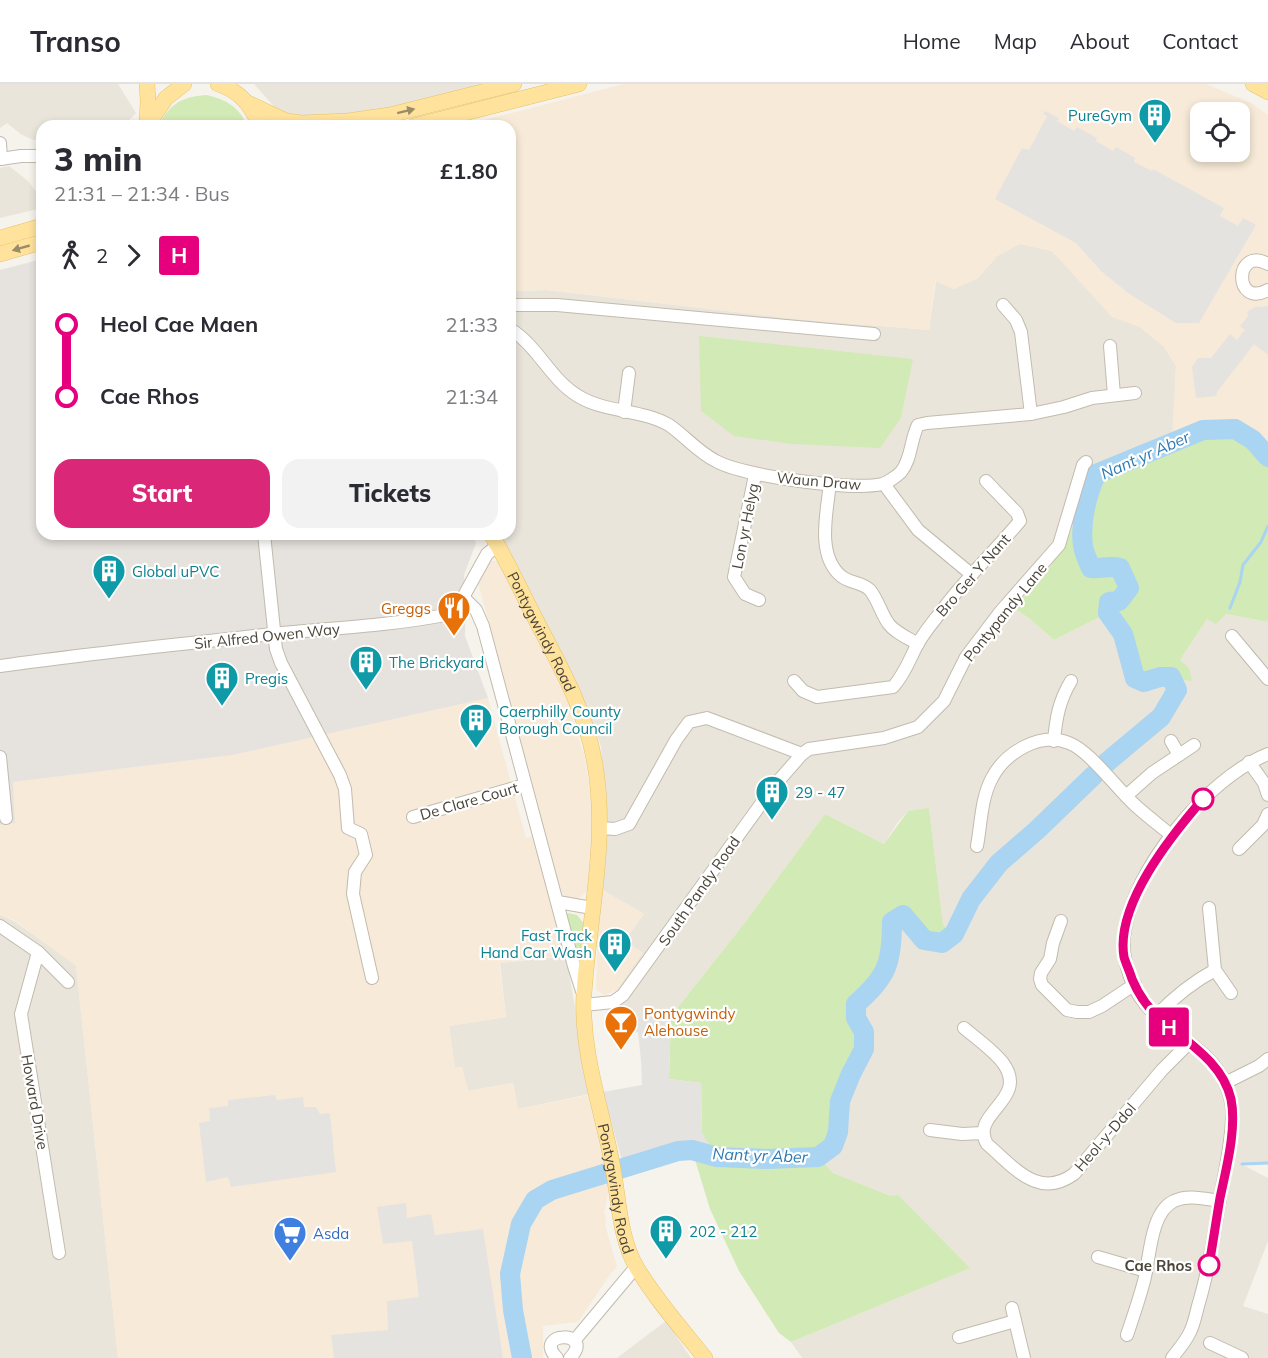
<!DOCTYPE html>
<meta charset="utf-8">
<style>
body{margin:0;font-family:Mulish,sans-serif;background:#f2f2f3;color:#2b2b33;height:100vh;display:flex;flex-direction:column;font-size:22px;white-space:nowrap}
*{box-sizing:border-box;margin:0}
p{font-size:20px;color:#7c7c81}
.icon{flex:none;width:33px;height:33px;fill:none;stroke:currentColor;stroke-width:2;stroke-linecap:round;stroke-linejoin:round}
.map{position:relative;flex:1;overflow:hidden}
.sheet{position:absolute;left:36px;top:36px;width:480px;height:420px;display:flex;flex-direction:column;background:#fff;border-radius:18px;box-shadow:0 3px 9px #0003}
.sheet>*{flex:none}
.badge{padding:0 12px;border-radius:4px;font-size:21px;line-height:39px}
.buttons{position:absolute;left:1190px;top:18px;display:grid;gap:12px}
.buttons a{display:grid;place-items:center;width:60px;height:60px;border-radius:12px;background:#fff;box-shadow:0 3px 9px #0003;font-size:30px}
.map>.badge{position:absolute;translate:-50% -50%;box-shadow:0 0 0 3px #fff}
.legs{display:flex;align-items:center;gap:9px;height:66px;padding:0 18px;font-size:20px}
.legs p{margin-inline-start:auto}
.head{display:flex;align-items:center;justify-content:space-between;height:102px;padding:0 18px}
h1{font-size:33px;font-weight:800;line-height:45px}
.cta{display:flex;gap:12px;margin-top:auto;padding:12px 18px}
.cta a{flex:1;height:69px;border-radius:18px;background:#db2777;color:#fff;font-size:24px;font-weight:800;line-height:69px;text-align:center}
.cta a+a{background:#f2f2f3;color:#2b2b33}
ul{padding:0 18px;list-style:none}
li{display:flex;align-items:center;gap:21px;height:72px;font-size:22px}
li i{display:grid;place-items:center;width:9px;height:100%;margin:0 8px;background:currentColor}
li i::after{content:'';width:15px;height:15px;margin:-8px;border:4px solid;border-radius:50%;background:#fff}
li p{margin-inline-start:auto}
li:first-child i{background:linear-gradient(#0000 50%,currentColor 0)}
li:last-child i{background:linear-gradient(currentColor 50%,#0000 0)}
header{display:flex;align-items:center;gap:36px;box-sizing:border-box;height:84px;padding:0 30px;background:#fff;border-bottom:2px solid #e1e1e2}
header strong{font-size:28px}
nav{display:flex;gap:33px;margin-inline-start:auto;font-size:21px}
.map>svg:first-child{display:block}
.residential{fill:#eae5da}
.commercial{fill:#f7ead8;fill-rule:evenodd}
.industrial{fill:#e6e2dd}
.green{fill:#d2eab5}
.parking{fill:#e5e3e0}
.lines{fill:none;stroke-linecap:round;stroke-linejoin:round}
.stream{stroke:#a9d4f2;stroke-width:3}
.river{stroke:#a9d4f2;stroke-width:20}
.minor-casing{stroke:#c2bbae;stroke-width:14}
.major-casing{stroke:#e6c16a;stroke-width:16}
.minor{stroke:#fff;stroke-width:12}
.major{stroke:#ffe39c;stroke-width:15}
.oneway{fill:#9c8c66}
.line-1-casing{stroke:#fff;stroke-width:14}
.line-1{stroke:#e6007e;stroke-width:9}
.stop-1-dot{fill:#fff;stroke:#e6007e;stroke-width:3}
.labels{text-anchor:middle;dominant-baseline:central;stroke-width:4.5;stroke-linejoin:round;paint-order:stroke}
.culture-label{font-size:15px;fill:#0d838f;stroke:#fff;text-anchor:start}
.street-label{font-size:15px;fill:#4b4439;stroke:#fff}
.food-label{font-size:15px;fill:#c56008;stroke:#fff;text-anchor:end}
.shop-label{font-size:15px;fill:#366cbe;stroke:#fff;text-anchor:start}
.stop-label{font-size:15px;font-weight:bold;fill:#4b4439;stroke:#fff;text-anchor:end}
.water-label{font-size:16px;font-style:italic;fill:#2e7ab2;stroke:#fff}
</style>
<header>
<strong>Transo</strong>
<nav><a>Home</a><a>Map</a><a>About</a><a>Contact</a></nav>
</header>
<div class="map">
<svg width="1268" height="1274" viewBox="0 0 1268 1274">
<rect width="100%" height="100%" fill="#f6f3ec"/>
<g class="residential">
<polygon points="0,0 118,0 136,29 123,42 42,42 42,53 39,56 34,56 22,51 7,39 0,44"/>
<polygon points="254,0 494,0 400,23 358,30 299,32 280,29"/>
<polygon points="9,82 28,97 37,109 42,124 0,134 0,84"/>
<polygon points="1020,160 1052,167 1112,232 1140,243 1164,263 1176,282 1172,360 1096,390 1067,456 1045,491 1014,524 1030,535 1054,556 1108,529 1123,550 1144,598 1160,593 1171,593 1179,596 1180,576 1207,535 1225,530 1268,538 1268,1079 1243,1081 1268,1094 1268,1157 1243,1222 1268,1230 1268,1274 802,1274 791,1258 969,1184 890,1113 833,1089 818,1073 838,1048 840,1017 864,948 856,934 856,920 875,904 892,863 892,838 903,831 943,842 929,725 908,727 898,738 884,760 825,730 743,841 671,932 613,935 614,909 617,906 625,856 644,830 601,805 607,735 601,662 574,594 500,450 510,450 510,207 546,206 796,235 929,246 936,197 954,205 978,194 997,172"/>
<polygon points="0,831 14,837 76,881 118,1274 0,1274"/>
<polygon points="566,872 590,1010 518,1025 513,999 468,1007 462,983 455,984 449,942 506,933 500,879"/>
<polygon points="666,1237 691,1274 617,1274"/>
</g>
<g class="commercial">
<path d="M 624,0 L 1206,0 L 1251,19 L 1268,31 L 1268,373 L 1253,356 L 1203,346 L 1172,360 L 1176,282 L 1164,263 L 1140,243 L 1112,233 L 1052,167 L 1020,160 L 997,172 L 978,194 L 953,205 L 935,197 L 929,246 L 796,235 L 546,206 L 510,207 L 510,42 L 461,42 ZM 1200,28 L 1239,28 L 1239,68 L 1200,68 Z"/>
<polygon points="491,477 497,477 501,482 525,529 567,616 585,674 593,727 593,748 587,807 579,814 573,815 565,813 560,807 553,788 511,618 478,499 486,481"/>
<polygon points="488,614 526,754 535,752 567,871 499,879 506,933 449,942 455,984 462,983 468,1007 513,999 518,1025 589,1011 609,1104 604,1130 606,1131 605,1141 617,1182 611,1189 578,1238 543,1242 543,1274 118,1274 76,882 14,836 0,831 0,741 15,739 12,698 233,671"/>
<polygon points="601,805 644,830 625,856 643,869 617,906 605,911 596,906 598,832"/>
</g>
<polygon class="industrial" points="42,175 42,450 472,450 476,459 464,491 466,514 465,552 488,614 233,671 13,698 15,739 0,741 0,186"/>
<g class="green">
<path d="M 206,11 C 225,15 240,23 247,42 L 158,42 C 170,20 181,13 206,11 Z"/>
<polygon points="699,252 913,275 901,334 880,364 792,360 734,352 701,327"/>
<polygon points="1235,345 1253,356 1268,373 1268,538 1226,530 1216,540 1207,535 1180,576 1189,584 1192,597 1160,593 1144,598 1135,594 1123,550 1108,529 1054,556 1030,535 1014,524 1045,491 1067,456 1096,390 1203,346"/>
<path d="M 929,724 L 943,841 L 954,850 L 942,859 L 924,856 L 903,831 L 892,838 C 892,879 887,893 856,920 L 856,934 L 864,948 L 864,965 L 851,990 L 840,1017 L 838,1048 L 833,1062 L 818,1073 L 833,1089 L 890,1112 L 898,1111 L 970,1184 L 791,1258 L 779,1249 L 739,1187 L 710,1125 L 692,1066 L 716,1073 L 702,1049 L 701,999 L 669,995 L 671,932 L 743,841 L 825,730 L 884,760 L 908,727 Z"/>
<polygon points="568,829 577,831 584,840 580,882 566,831"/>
</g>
<g class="parking">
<polygon points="1045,27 1059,34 1057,37 1074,47 1077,43 1097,54 1096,57 1113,67 1116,63 1135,74 1134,78 1152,87 1153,85 1224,124 1220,132 1238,142 1243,134 1256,141 1199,239 1176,239 1128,209 1101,187 1076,159 995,115 1022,64 1029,66 1047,32 1043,30"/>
<polygon points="1268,222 1268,271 1254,260 1217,308 1216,312 1196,314 1192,283 1198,274 1211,274 1230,250 1237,256 1245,246 1240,242 1248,232 1247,228 1255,223"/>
<polygon points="671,932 669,995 701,999 702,1049 717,1073 692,1066 678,1067 624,1084 603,1008 642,1001 641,977 638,948 613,951 613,935"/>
<polygon points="275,1011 277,1016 303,1013 304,1023 316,1023 320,1030 330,1029 336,1088 231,1103 228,1093 206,1098 199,1039 210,1037 209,1024 228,1022 228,1016"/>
<polygon points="406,1119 407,1134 431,1130 435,1151 483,1145 503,1274 334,1274 331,1251 388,1246 387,1217 419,1213 412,1157 383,1160 377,1123"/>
</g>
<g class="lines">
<g class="stream">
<polyline points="1230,524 1240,498 1243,481 1261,458 1268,442"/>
<polyline points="1242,1080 1268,1079"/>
</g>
<g class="river">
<path d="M 1106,679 L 1161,633 L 1177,606 L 1171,593 L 1160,593 L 1144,598 L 1135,594 L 1123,550 L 1108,529 L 1109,518 L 1119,517 L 1129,504 L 1120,484 C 1110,481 1101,485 1091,484 C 1088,477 1084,469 1083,462 C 1080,438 1087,411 1096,390 L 1203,346 L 1235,345 L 1253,356 L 1268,373"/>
<path d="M 522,1274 L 513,1226 L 510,1190 L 521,1140 L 535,1116 L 552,1106 L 678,1067 L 692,1066 L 717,1073 L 767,1075 L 818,1073 L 833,1062 L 838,1048 L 840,1017 L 851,990 L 864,965 L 864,948 L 856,934 L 856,920 C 887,893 892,879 892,838 L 903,831 L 924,856 L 942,859 L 954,850 L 971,815 L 999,779 L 1036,747 L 1094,691"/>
</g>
<g class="minor-casing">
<g id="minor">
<polyline points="0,59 1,75"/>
<polyline points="0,75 21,72 42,72"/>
<path d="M 1268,180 C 1234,161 1233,225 1268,206"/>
<polyline points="510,221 557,221 874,250"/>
<polyline points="1003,221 1016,236 1021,248 1031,330"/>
<path d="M 510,245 C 538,262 550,295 578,312 C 606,329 641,325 669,341 C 685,352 698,368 716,377 C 742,392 853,407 882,400 C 887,399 897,392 901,388 C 912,374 910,357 918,341 L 927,339 L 1031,330 L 1064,323 L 1092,314 L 1135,309"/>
<polyline points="1110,262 1114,311"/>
<polyline points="624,328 629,289"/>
<polyline points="755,391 734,493 745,510 759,516"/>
<path d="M 830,399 C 827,428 816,471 841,492 C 849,499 862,498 870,506 C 878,516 881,529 888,539 C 894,548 908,554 918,560"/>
<polyline points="884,400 918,446 971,490"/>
<polyline points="264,450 276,565 281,579 340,691 345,705 348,744 361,750 366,771 355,788 353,810 372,894"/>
<polyline points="464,514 476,526 483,542 574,882 582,907"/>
<polyline points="1232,552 1268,595"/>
<path d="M 0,582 C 91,569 182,560 272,550 C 330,544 388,542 445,531 L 456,526 L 487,470 L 498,461"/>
<path d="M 794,597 L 803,607 L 817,613 L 893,603 C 904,591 909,577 916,563 C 923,549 934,537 943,525 C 967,493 995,467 1020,437 L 1017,429 L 986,397"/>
<path d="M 1054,657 C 1056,634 1059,617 1071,597"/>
<polyline points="1171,657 1179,671"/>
<polyline points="0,673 6,734"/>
<polyline points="1249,678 1264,699 1268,711"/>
<polyline points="1126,712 1152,689 1194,661"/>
<polyline points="413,733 525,701"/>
<polyline points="600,744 615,745 629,740 676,656 689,638 707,634 802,670 809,665 884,654 918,643 944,617 966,573 1001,527 1059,461 1083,381 1086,378"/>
<path d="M 977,762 C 981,741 981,714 992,694 C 1005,669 1040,647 1069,659 C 1090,667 1117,705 1136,722 C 1147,732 1159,741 1171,751"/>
<polyline points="1239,765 1263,741 1268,730"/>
<polyline points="558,818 592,824"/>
<polyline points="1209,824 1215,886 1231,909"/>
<polyline points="1061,837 1053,859 1050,875 1041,889 1040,895 1042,901 1067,926 1077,928 1089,928 1102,922 1135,900"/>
<polyline points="0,842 38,868 68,898"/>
<polyline points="38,868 21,930 59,1169"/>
<polyline points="584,921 613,918 623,911 774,702 802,670"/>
<path d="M 1156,932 C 1174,913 1191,899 1215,886"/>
<path d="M 964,944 C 977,955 993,966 1003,979 C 1030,1016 969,1029 987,1060 C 1014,1083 1038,1116 1074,1090 L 1162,986 L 1189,959"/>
<polyline points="1225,999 1259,982 1268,975"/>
<polyline points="930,1046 962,1050 983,1049"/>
<polyline points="1098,1173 1146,1187"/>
<polyline points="1012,1224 1024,1274"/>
<path d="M 1127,1251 C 1133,1233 1139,1216 1144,1197 C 1150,1175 1150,1128 1174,1117 C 1188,1110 1205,1115 1220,1117"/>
<polyline points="959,1253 1015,1237"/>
<polyline points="574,1257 636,1183"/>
<polyline points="1210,1259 1242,1274"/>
<path d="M 557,1274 C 531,1247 597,1246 570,1274"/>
<path d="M 1172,1274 C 1178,1266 1186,1257 1190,1248 C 1194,1240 1196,1230 1198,1222 C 1208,1189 1214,1154 1219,1120 C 1224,1092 1231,1063 1232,1035 C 1233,1023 1230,1010 1225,999 C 1208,961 1162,947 1140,913 C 1129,896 1122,872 1124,852 C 1131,787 1207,694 1268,670"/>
</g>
</g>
<g class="major-casing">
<g id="major">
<polyline points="147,0 148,17 147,39"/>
<path d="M 218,0 C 240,7 251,21 260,42"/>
<polyline points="1253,0 1268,8"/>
<polyline points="248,19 286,37 302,39 348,37 390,31 514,0"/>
<polyline points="147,42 166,14 184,0"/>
<polyline points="414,42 579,0"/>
<polyline points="0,154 42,142"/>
<polyline points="0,170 42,158"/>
<path id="s1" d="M 491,450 C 508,478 522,509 537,538 C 560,582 585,626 594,675 C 609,753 589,832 584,910 C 581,966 600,1019 611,1074 C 619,1110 618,1152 637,1184 C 656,1216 682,1245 705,1274"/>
</g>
</g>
<use href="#minor" class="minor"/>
<use href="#major" class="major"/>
</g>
<defs><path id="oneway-solid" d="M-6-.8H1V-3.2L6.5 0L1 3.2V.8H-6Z" transform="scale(1.5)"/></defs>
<g class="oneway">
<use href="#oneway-solid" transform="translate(406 27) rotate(-14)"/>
<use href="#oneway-solid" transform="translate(21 164) rotate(164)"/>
</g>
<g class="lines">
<g class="line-1-casing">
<path id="line-1" d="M 1203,715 C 1171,752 1115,821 1124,873 C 1126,880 1130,888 1132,895 C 1139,912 1149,926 1164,938 C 1190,960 1223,980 1231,1015 C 1237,1045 1226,1085 1220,1114 C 1216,1137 1213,1159 1209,1181"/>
</g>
<use href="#line-1" class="line-1"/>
</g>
<defs>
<g id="building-pin" transform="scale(1.725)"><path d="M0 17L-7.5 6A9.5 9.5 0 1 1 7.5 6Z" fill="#0f9aa8" stroke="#fff"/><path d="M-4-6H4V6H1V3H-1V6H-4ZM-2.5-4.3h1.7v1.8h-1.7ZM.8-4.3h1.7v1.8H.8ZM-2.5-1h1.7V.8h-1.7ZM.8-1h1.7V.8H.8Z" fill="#fff"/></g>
<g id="restaurant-pin" transform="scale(1.725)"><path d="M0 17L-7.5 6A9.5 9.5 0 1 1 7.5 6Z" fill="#e8710a" stroke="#fff"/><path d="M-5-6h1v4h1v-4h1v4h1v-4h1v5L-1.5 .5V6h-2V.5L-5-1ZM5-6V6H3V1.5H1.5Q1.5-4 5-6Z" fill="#fff"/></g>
<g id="bar-pin" transform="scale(1.725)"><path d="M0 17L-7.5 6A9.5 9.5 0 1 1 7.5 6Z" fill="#e8710a" stroke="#fff"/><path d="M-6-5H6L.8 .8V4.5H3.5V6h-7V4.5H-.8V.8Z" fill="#fff"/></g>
<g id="supermarket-pin" transform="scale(1.725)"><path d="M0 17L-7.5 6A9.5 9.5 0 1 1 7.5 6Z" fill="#3f7fe0" stroke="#fff"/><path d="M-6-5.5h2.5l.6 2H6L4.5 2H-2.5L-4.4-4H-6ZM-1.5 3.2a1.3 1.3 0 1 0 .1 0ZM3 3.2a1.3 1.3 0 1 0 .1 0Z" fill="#fff"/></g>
</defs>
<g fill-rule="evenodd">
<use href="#building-pin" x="1155" y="31"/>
<use href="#building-pin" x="109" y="487"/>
<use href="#restaurant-pin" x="454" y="524"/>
<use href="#building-pin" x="366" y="578"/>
<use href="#building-pin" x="222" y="594"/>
<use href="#building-pin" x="476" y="636"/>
<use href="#building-pin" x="772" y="708"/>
<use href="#building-pin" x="615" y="860"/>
<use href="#bar-pin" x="621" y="938"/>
<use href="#building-pin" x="666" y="1147"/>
<use href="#supermarket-pin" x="290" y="1149"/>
</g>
<g class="stop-1-dot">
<circle cx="1203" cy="715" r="10"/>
<circle cx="1209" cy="1181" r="10"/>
</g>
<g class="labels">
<g class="culture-label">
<text x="1132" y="31" text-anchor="end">PureGym</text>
<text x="132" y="487">Global uPVC</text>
<text x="389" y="578">The Brickyard</text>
<text x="245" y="594">Pregis</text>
<text x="499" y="627">Caerphilly County<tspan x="499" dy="17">Borough Council</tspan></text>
<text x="795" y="708">29 - 47</text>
<text x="592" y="851" text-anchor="end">Fast Track<tspan x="592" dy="17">Hand Car Wash</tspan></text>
<text x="689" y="1147">202 - 212</text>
</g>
<g class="street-label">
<text transform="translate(819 397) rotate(5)">Waun Draw</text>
<text transform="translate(745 442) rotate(-79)">Lon yr Helyg</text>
<text transform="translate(973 491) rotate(-49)">Bro Ger Y Nant</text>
<text transform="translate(1005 528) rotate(-51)">Pontypandy Lane</text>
<text stroke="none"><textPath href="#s1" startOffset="110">Pontygwindy Road</textPath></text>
<text transform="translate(267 552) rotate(-6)">Sir Alfred Owen Way</text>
<text transform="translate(469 717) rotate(-16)">De Clare Court</text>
<text transform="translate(699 807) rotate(-55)">South Pandy Road</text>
<text transform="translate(35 1018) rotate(80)">Howard Drive</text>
<text transform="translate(1105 1053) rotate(-49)">Heol-y-Ddol</text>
<text stroke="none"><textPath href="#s1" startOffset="682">Pontygwindy Road</textPath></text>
</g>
<g class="food-label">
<text x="431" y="524">Greggs</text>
<text x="644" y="929" text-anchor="start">Pontygwindy<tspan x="644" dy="17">Alehouse</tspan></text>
</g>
<g class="shop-label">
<text x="313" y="1149">Asda</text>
</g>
<g class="stop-label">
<text x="1192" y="1181">Cae Rhos</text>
</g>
<g class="water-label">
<text transform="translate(1145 371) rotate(-24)">Nant yr Aber</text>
<text transform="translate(760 1071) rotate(2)">Nant yr Aber</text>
</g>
</g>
</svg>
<div class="buttons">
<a><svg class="icon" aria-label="locate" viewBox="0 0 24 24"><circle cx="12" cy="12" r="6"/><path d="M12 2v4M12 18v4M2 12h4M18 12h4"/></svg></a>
</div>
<b class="badge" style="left:1169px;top:943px;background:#e6007e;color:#fff">H</b>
<section class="sheet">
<div class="head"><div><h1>3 min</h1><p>21:31 – 21:34 · Bus</p></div><b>£1.80</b></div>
<div class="legs"><svg class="icon" aria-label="walk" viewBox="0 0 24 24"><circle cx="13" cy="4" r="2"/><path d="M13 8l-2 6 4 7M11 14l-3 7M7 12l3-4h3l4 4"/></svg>2<svg class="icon" aria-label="forward" viewBox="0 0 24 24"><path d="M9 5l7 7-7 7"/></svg><b class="badge" style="background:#e6007e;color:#fff">H</b></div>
<ul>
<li><i style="color:#e6007e"></i><b>Heol Cae Maen</b><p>21:33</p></li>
<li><i style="color:#e6007e"></i><b>Cae Rhos</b><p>21:34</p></li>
</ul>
<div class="cta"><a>Start</a><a>Tickets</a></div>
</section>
</div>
